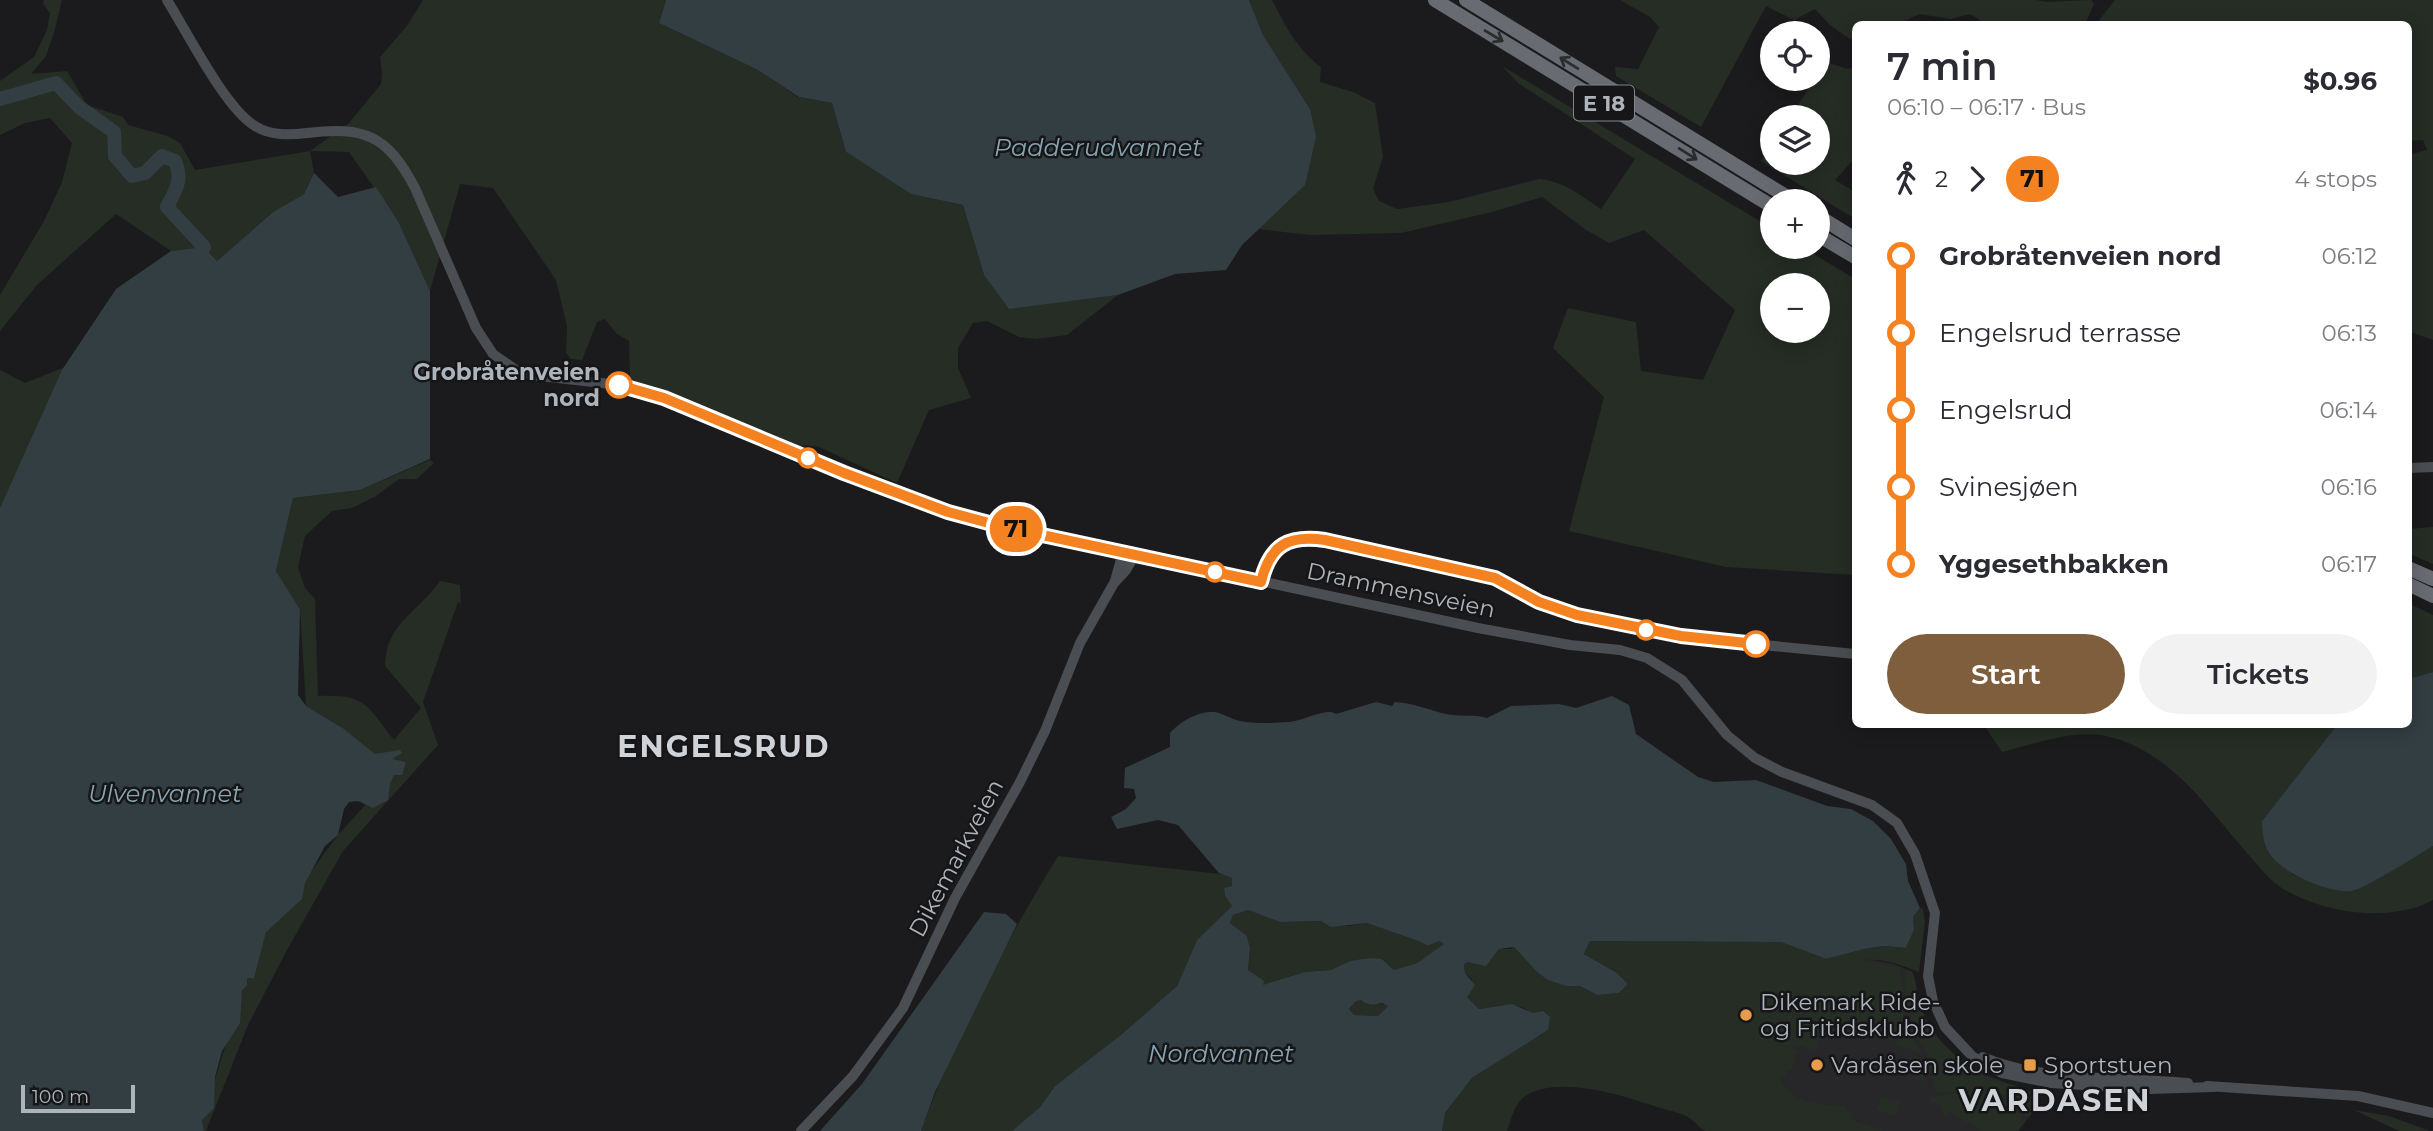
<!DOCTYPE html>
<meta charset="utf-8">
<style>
body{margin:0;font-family:Montserrat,sans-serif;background:#f2f2f3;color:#2b2b33;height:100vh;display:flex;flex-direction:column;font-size:26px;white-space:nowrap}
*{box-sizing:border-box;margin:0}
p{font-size:23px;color:#7c7c81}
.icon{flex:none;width:38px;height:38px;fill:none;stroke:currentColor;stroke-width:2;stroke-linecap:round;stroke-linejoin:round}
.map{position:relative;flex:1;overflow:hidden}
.sheet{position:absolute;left:1852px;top:21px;width:560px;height:707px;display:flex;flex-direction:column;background:#fff;border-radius:10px;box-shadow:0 4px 18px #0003}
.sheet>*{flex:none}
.badge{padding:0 14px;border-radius:23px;font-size:24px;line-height:46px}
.tools{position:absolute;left:1760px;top:21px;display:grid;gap:14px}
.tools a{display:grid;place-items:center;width:70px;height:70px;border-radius:50%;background:#fff;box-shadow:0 4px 18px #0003;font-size:35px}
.scale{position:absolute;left:21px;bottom:18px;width:114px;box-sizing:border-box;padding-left:7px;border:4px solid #aeb4bb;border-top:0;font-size:19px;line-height:24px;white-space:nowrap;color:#aeb4bb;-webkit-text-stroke:5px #161618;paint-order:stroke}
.map>.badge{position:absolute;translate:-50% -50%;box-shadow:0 0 0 4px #fff}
.legs{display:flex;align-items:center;gap:10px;height:77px;padding:0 35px;font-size:23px}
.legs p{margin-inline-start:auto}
.overview{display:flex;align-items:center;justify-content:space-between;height:119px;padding:0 35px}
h1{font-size:38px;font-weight:600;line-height:52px}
.cta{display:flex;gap:14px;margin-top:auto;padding:14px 35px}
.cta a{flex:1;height:80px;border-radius:42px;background:#7f5e3d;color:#fff;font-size:28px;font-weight:600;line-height:80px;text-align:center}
.cta a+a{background:#f2f2f3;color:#2b2b33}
ul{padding:0 35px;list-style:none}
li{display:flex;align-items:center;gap:24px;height:77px;font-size:26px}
li i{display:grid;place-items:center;width:10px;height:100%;margin:0 9px;background:currentColor}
li i::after{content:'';width:18px;height:18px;margin:-9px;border:5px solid;border-radius:50%;background:#fff}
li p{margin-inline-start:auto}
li:first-child i{background:linear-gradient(#0000 50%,currentColor 0)}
li:last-child i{background:linear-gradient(currentColor 50%,#0000 0)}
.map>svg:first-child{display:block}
.built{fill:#27272a}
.green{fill:#252d25;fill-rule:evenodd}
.water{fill:#333e42;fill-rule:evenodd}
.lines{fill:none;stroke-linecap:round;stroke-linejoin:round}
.river{stroke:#333e42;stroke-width:14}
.secondary{stroke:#4a4d51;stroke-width:10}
.highway{stroke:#686c72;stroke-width:14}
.oneway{stroke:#2a2c2e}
.line-1-casing{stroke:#fff;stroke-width:16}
.line-1{stroke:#f58220;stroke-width:10}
.stop-1-dot{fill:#fff;stroke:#f58220;stroke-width:3.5}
.poi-dot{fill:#e69c4a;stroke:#161618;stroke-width:2.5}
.labels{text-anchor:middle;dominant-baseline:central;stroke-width:5;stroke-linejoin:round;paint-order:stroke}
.shield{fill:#161618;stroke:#80858a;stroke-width:2}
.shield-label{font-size:21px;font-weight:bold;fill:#aeb4bb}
.stop-label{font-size:23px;font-weight:bold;fill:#aeb4bb;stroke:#161618;text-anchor:end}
.street-label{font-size:23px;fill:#aeb4bb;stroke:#161618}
.poi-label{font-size:23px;fill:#aeb4bb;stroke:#161618;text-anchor:start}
.water-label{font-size:24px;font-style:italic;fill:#88a5b3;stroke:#161618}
.district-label{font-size:30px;font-weight:bold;letter-spacing:2px;fill:#cfd2d7;stroke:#161618}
</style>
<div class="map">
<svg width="2433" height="1131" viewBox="0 0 2433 1131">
<rect width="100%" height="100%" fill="#1b1b1d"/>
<polygon class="built" points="1861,958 1891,963 1911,971 1914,976 1919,1002 1925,1018 1939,1039 1952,1053 1980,1073 2034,1093 2031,1115 2017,1131 1813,1131 1775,1116 1776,1063 1817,962"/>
<g class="green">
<polygon points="44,0 62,0 54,33 46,56 31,74 67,71 87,105 123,117 128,125 168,136 180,143 195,170 310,151 349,123 381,84 382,73 380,57 406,27 423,0 666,0 659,23 758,70 798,97 832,103 846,152 911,194 963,205 984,275 1009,308 1118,295 1067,335 1036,339 1019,337 987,321 973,323 958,348 958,368 971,398 929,410 897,483 819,447 806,445 792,448 642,395 630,377 629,341 617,334 605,319 597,322 582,360 571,359 566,353 567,326 556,280 493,188 460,184 430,291 399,223 349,152 310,151 314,173 304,194 273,212 217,261 204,247 171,251 116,214 37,285 0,331 0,295 44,221 62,182 72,143 50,118 25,123 0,135 0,81 34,57 47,30 50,13 43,4"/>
<path d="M 1249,0 L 1272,0 C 1286,27 1296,48 1321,67 L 1320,82 L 1353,92 L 1375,103 L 1383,157 L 1373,189 L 1379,201 L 1397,209 L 1449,202 L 1539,179 C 1564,181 1581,196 1601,209 L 1635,159 L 1518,83 L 1502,66 L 1773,229 L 1773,247 L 1802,247 L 1855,279 L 1855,575 L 1726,567 L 1569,531 L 1604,397 L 1553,348 L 1568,308 L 1636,322 L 1641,371 L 1703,380 L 1735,310 L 1644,230 L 1609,243 L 1586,230 L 1542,197 L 1492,212 L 1401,233 L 1310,235 L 1258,229 L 1270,217 L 1310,109 L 1263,35 ZM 1773,285 L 1818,285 L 1818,331 L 1773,331 Z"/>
<polygon points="1620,0 2036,0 2046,2 2091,0 2094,4 2085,24 1978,24 1980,20 1970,14 1951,19 1919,14 1899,24 1855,24 1855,37 1850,39 1830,25 1815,9 1794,20 1766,6 1701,127 1616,76 1615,67 1638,69 1659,27 1650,17"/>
<polygon points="2115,0 2433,0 2433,340 2408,331 2408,155 2427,150 2423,140 2408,141 2408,24 2096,24"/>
<polygon points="1826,62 1848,69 1855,67 1855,158 1835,180 1855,192 1855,219 1761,161 1773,143 1773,163 1818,163 1818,117 1790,117 1815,79 1818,79 1818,75"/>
<polygon points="65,367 0,509 0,370 25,383"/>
<path d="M 430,460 L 434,463 L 417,479 L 399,479 L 376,496 L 352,508 L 332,511 L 305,536 L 298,567 L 305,588 L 315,599 L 318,696 C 367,694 366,705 394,740 L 421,708 L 385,666 C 386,622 418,613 440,581 L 460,585 L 461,604 L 458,602 L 423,702 L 438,745 L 343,851 L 287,950 L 248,1025 L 206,1131 L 204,1131 L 202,1120 L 247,978 L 266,932 L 338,835 L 393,774 C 369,746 338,726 306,706 L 300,609 L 276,571 L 293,498 L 360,490 Z"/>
<polygon points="2433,527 2433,564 2408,553 2408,529"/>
<polygon points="2408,603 2433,615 2433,672 2408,679"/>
<path d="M 1984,725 L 2337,725 L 2262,821 L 2272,857 L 2294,875 L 2327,888 L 2354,891 L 2433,846 L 2433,900 C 2414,911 2388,914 2366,913 C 2339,912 2309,904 2285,890 C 2270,882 2258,865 2247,853 C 2208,808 2169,750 2106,736 C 2073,729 2035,744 2002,752 Z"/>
<path d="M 1058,856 L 1229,875 L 1232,878 L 1232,886 L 1224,888 L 1225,896 L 1232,906 L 1197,940 L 1177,986 L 1122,1034 L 1055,1086 L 1040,1107 L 1012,1131 L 921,1131 C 955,1037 1006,941 1058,856 Z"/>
<path d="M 1920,908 L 1923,909 L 1925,922 L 1919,972 C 1901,965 1884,958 1865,960 L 1900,968 C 1901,995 1919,1054 1869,1036 L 1870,1034 L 1804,1018 L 1804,1022 L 1819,1027 L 1815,1040 L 1819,1042 L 1816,1050 L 1793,1045 L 1792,1048 L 1798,1050 L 1792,1070 L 1787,1070 L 1785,1077 L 1781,1076 L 1780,1080 C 1795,1103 1817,1105 1842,1106 L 1846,1107 L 1847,1113 L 1851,1110 L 1851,1116 L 1855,1121 L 1884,1131 L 1705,1131 C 1699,1127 1694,1121 1688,1117 C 1679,1112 1666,1110 1657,1107 C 1622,1095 1556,1074 1524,1097 C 1514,1105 1511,1120 1507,1131 L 1442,1131 L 1445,1113 L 1472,1078 L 1548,1030 C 1522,1000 1516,1003 1479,1009 L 1467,997 L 1472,979 L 1465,973 L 1464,965 L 1467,962 L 1486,965 L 1499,949 L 1510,949 L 1514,947 L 1537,972 L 1566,986 L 1580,986 L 1597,995 L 1619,993 L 1628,984 L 1617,973 L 1584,954 L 1590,941 L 1781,942 L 1826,959 L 1864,949 L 1884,946 L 1906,948 L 1914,930 L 1913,917 Z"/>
<polygon points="1248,910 1280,922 1321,921 1348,926 1367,923 1421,942 1428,946 1439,941 1444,944 1417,963 1394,970 1382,959 1350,961 1331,970 1305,972 1262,986 1248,970 1250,948 1247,936 1230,923 1233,915"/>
<path d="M 1907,971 L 1911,971 C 1917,979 1916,992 1919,1002 C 1925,1021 1937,1040 1952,1052 C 1965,1064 1982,1074 1998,1081 C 2009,1085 2026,1086 2033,1094 L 2003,1095 L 1980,1087 L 1946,1093 L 1935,1091 C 1934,1082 1927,1060 1928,1053 L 1916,1035 L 1923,1041 L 1925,1038 L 1916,1032 L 1910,1014 L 1907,1015 L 1904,979 Z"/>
<path d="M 1361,1000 C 1370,1007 1379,1001 1388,1006 L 1378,1016 L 1354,1015 L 1349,1009 L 1356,1001 Z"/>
<polygon points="1908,1027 1921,1053 1894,1044"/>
<polygon points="1915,1055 1927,1065 1925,1082 1914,1079 1909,1071"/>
<polygon points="1981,1089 2009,1102 2025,1122 2018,1131 1981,1131 1949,1111 1947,1116 1944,1116 1939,1104 1930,1102 1931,1097"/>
<polygon points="2005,1096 2035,1096 2031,1115 2025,1117"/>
<polygon points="1881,1097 1899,1102 1895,1116 1877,1110"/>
<polygon points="2354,1110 2389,1116 2430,1131 2399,1131"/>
</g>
<g class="water">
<polygon points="666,0 1249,0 1263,35 1310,109 1316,137 1305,185 1242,245 1226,270 1175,274 1118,295 1009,309 984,275 963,205 911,194 846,152 832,103 799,97 758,70 659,23"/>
<polygon points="314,173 338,197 376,187 399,223 430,291 430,459 360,490 293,498 276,571 300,609 298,695 306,706 344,729 375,754 400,750 402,753 392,759 406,762 402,775 394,775 390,784 388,800 373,808 358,801 349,802 344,809 338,835 325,846 305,883 302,899 266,932 254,978 247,978 247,985 242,991 240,1023 222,1051 215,1077 214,1108 202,1120 204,1131 0,1131 0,508 62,370 116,289 171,251 204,247 217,261 273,212 304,194"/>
<path d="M 2433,672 L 2433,846 C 2420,854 2362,890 2352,891 C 2329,893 2287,875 2272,857 C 2264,848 2262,833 2262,821 L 2337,725 L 2408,724 L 2408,679 Z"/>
<path d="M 1612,696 L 1629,705 L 1636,734 L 1698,777 L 1714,782 L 1756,780 L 1827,806 L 1851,809 L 1873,821 L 1891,839 L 1906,864 L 1908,881 L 1920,908 L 1913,917 L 1914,930 L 1906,948 L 1884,946 L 1864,949 L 1826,959 L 1781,942 L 1590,941 L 1584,954 L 1617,973 L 1628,984 L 1619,993 L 1597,995 L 1580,986 L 1566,986 L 1548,980 L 1537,972 L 1514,947 L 1499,949 L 1486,966 L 1467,962 L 1464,965 L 1465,973 L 1475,985 L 1467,997 L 1479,1009 L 1512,1004 L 1533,1013 L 1543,1011 L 1550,1017 L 1548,1030 L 1472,1078 L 1445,1113 L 1442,1131 L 1012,1131 L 1040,1107 L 1055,1086 L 1122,1034 L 1177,986 L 1197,940 L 1232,906 L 1225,896 L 1224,888 L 1232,886 L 1232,878 L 1219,873 L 1178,825 L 1158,820 L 1117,829 L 1111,817 L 1126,809 L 1136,798 L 1134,789 L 1124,788 L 1125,768 L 1170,747 L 1170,733 C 1180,722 1197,711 1214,712 C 1222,713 1231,719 1240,721 C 1256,724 1273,723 1289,722 C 1304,721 1326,707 1336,714 L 1376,702 L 1392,706 L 1395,702 C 1414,703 1429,710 1446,714 C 1459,717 1473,714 1487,718 L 1511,706 L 1559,704 L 1576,708 ZM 1248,910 L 1280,922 L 1321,921 L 1331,927 L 1367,923 L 1421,942 L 1428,946 L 1439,941 L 1444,944 L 1417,963 L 1394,970 L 1382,959 L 1370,958 L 1350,961 L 1331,970 L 1305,972 L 1263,985 L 1264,981 L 1248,970 L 1250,948 L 1247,936 L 1230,923 L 1233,915 ZM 1361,1000 C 1368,1006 1374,1005 1382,1003 L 1388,1006 L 1378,1016 L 1354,1015 L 1349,1009 L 1356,1001 Z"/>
<polygon points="984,912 1006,914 1017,924 935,1092 921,1131 820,1131 862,1084"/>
</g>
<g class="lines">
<path class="river" d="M 0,99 L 56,83 L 79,107 L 114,132 L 115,156 L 132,176 L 145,173 L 162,156 L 175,161 C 183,181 176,189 167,207 L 204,247"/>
<g class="secondary">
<path d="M 167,0 C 187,32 225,108 255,126 C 271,136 290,135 307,133 C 365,126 387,135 415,188 L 476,328 L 493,354 L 516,370 L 531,375 L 611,384 L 642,391 L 893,493 L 969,518 L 1478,628 L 1570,645 L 1620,650 L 1647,658 L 1682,680 L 1727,735 L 1755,758 L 1782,772 L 1872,805 L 1897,823 L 1915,854 L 1935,913 L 1928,976 L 1933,1001 L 1945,1027 L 1973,1057 L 2002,1073 L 2051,1083 L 2150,1089 L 2214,1087"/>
<polyline points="2408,468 2433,467"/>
<polyline points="1115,581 1123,552"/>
<path d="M 1261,582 C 1268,554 1284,535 1314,538 L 1483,574 L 1505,582 L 1552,607 L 1646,630 L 1702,639 L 1855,654"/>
<path d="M 1983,1057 C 2040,1082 2125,1077 2188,1083"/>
<polyline points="2207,1086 2358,1096 2433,1113"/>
<polyline points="801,1131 853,1076 903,1008 955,898 1020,782 1045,731 1080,643 1114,583 1126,570 1135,555"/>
</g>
<g class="highway">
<polyline points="1435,0 1773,207"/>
<polyline points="1466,0 1794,201"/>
<polyline points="1818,216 1855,239"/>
<polyline points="1818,235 1855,257"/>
<polyline points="2408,568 2433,579"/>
<polyline points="2408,584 2433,596"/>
</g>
</g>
<defs><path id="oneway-shaft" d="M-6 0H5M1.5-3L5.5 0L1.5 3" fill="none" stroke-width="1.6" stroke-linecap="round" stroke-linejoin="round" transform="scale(1.75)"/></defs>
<g class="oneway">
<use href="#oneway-shaft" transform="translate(1494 36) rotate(31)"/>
<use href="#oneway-shaft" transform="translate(1569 63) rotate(-148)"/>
<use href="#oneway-shaft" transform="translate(1688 154) rotate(32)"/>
</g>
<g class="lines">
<g class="line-1-casing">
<path id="line-1" d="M 619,385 L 664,398 L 844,473 L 948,512 L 1000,526 L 1261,582 C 1270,544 1289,535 1325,540 L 1495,578 L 1539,602 L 1577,615 L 1681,636 L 1756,644"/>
</g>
<use href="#line-1" class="line-1"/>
</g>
<g class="stop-1-dot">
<circle cx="619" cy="385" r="12"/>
<circle cx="808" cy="458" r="9"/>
<circle cx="1215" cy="572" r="9"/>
<circle cx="1646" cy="630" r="9"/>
<circle cx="1756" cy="644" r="12"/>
</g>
<g class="poi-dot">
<circle cx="1746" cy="1015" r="7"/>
<circle cx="1817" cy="1065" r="7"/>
<rect x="2023" y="1058" width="14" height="14" rx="3.5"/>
</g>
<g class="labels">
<rect class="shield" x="1574" y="85.5" width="60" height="35" rx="5"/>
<g class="shield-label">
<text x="1604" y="103">E 18</text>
</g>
<g class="stop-label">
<text x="600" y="372">Grobråtenveien<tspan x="600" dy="26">nord</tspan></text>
</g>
<g class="street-label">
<text transform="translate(1401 590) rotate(12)">Drammensveien</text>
<text transform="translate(956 858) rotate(-62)">Dikemarkveien</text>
</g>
<g class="poi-label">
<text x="1760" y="1002">Dikemark Ride-<tspan x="1760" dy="26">og Fritidsklubb</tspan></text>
<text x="1831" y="1065">Vardåsen skole</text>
<text x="2044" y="1065">Sportstuen</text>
</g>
<g class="water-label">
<text x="1098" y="147">Padderudvannet</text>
<text x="165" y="793">Ulvenvannet</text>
<text x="1221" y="1053">Nordvannet</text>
</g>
<g class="district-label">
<text x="724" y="746">ENGELSRUD</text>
<text x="2055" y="1100">VARDÅSEN</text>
</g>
</g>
</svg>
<div class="tools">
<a><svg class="icon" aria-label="locate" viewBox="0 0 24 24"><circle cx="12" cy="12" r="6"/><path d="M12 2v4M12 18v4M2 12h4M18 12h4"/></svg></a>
<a><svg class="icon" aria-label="layers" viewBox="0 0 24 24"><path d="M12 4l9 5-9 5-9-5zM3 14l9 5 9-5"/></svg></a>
<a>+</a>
<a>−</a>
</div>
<div class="scale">100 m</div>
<b class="badge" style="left:1016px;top:529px;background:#f58220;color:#111">71</b>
<section class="sheet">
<div class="overview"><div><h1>7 min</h1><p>06:10 – 06:17 · Bus</p></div><b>$0.96</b></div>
<div class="legs"><svg class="icon" aria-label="walk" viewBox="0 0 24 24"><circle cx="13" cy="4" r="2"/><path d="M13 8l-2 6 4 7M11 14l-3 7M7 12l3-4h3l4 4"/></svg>2<svg class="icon" aria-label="forward" viewBox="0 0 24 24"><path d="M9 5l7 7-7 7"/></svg><b class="badge" style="background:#f58220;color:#111">71</b><p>4 stops</p></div>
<ul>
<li><i style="color:#f58220"></i><b>Grobråtenveien nord</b><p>06:12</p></li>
<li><i style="color:#f58220"></i><span>Engelsrud terrasse</span><p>06:13</p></li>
<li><i style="color:#f58220"></i><span>Engelsrud</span><p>06:14</p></li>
<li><i style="color:#f58220"></i><span>Svinesjøen</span><p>06:16</p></li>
<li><i style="color:#f58220"></i><b>Yggesethbakken</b><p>06:17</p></li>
</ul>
<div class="cta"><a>Start</a><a>Tickets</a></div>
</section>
</div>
